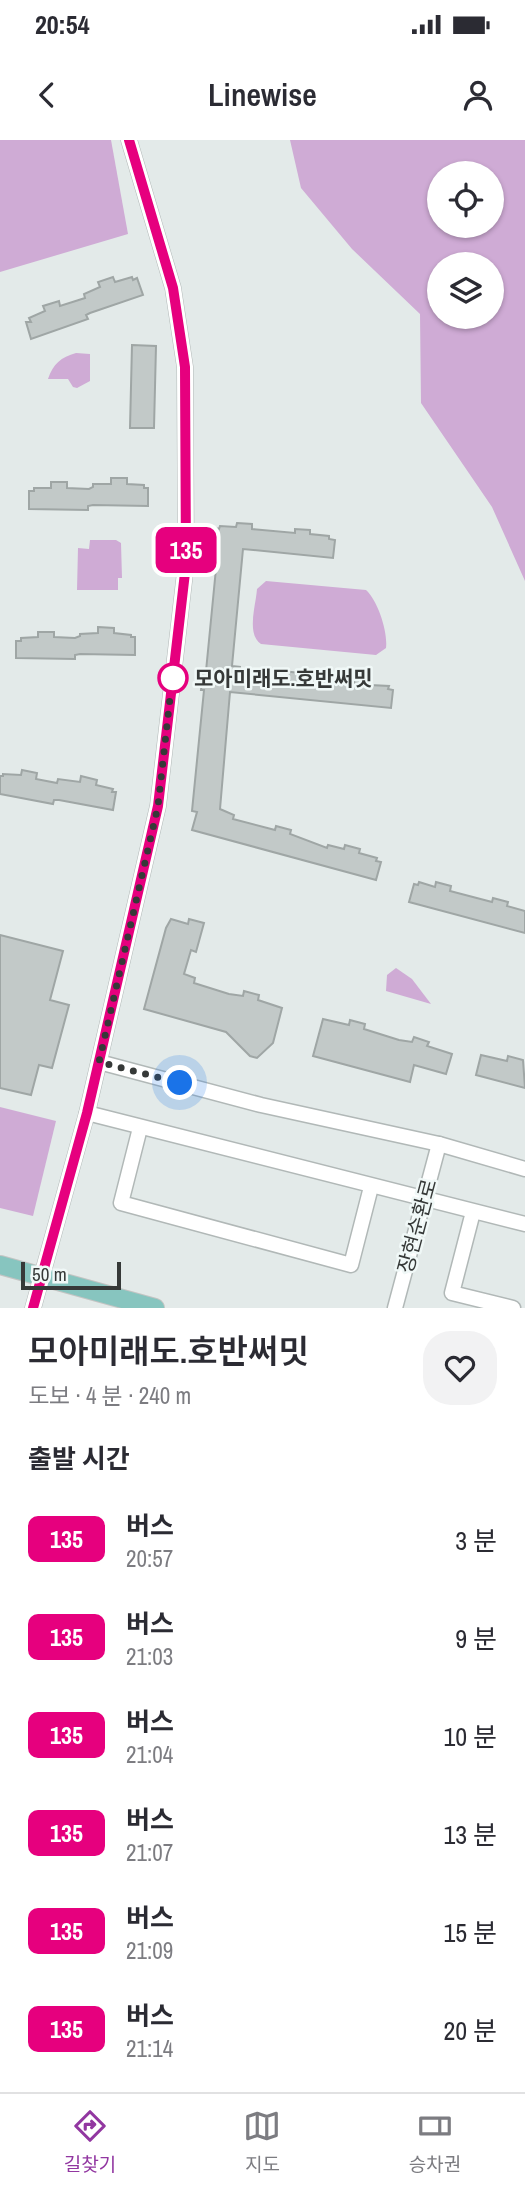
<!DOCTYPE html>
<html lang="ko">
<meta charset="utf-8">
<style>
body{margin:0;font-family:"Archivo Narrow","Noto Sans KR",sans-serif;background:#f2f2f3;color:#2b2b33;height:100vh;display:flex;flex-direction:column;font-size:26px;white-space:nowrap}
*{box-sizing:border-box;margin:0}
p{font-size:23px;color:#7c7c81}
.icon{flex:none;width:38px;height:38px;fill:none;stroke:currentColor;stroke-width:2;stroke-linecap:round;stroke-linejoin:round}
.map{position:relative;height:1168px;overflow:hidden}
.sheet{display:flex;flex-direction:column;background:#fff;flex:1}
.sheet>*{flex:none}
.badge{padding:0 14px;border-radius:10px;font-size:24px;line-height:46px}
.controls{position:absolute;left:427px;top:21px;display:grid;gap:14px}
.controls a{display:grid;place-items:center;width:77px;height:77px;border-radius:50%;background:#fff;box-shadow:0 2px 5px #0004;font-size:35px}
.scale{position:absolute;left:21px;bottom:18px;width:100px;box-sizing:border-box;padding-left:7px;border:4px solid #363938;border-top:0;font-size:19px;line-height:24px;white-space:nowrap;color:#363938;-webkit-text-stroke:5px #f0f8f7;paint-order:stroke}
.you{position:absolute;width:35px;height:35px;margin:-18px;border:5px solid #fff;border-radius:50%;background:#1a73e8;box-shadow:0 0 0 10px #1a73e833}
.map>.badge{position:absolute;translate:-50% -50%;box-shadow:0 0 0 4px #fff}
h2{padding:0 28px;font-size:26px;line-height:63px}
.round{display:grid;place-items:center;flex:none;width:74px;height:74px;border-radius:28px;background:#f2f2f3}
.head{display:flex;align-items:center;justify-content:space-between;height:119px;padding:0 28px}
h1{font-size:33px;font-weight:600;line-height:52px}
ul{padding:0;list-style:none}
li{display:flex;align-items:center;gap:21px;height:98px;padding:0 28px}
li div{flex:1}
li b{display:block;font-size:26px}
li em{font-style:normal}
li .badge{min-width:77px;font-weight:700;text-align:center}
.status{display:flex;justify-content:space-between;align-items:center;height:49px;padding:0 35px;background:#fff;direction:ltr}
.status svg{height:19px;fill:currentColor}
header{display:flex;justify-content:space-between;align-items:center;height:91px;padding:0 28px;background:#fff;font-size:32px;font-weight:600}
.dock{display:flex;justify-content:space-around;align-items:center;height:98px;border-top:2px solid #e1e1e2;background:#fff;font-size:19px;color:#7c7c81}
.dock a{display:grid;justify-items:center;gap:4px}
.dock .active{color:#9237a1}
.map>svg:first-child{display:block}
.green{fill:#cfabd5;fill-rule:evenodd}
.building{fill:#c2c9c8;stroke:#9fa6a5;stroke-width:2}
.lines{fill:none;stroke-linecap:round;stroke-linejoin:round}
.minor-casing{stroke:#b1b8b7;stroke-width:17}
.major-casing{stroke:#c3c4c3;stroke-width:20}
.minor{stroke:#fff;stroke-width:14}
.major{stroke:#87c5bf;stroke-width:18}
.line-casing{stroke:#fff;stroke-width:16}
.line{stroke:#e6007e;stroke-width:10}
.walk{stroke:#363938;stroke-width:7;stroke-dasharray:0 12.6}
.stop-dot{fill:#fff;stroke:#e6007e;stroke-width:3.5}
.labels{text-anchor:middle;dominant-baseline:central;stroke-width:5;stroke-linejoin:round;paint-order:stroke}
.stop-label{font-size:21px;font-weight:bold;fill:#363938;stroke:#f0f8f7;text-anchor:start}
.street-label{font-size:21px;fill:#363938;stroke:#f0f8f7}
</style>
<div class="status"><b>20:54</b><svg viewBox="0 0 49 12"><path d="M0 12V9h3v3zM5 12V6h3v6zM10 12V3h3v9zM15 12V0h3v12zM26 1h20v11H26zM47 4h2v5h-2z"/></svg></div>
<header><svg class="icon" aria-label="back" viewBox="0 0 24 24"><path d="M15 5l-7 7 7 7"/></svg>Linewise<svg class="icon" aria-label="person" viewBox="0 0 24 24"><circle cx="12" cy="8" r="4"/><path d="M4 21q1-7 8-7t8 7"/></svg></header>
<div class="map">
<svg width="525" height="1168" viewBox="0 0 525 1168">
<rect width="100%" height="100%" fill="#e3eae9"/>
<g class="green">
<polygon points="0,0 111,0 128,94 0,132"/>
<path d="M 290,0 L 525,0 L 525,441 L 492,367 L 421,263 L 420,174 L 352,109 L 301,48 ZM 439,33 L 492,33 L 492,86 L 439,86 ZM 439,124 L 492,124 L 492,177 L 439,177 Z"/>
<path d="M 76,213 L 90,214 L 90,241 L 77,248 L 73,247 L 68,239 L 48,239 C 53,224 61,217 76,213 Z"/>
<polygon points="90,400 116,400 121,403 122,438 118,438 118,450 77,450 78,408 89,409"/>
<path d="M 266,441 L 366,450 C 378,461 388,492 386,508 L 376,515 L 261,504 C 246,494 256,465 257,449 Z"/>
<polygon points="396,828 412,839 431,864 386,851 387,835"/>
<polygon points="0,967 56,981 33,1076 0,1068"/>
</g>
<g class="building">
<polygon points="113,137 115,142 132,137 133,140 137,138 143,155 90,173 86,175 88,179 31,199 26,182 31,182 29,178 45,171 43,166 59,161 60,166 85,158 84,154 100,147 98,142"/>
<polygon points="132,205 156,206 154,288 130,288"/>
<polygon points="111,338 127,338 127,344 144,345 144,348 148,348 148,366 93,365 88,366 88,370 29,369 29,351 34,351 34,348 51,348 51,342 67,342 67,348 89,349 93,347 93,344 111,344"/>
<polygon points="237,383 252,384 252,389 295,393 295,389 310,390 310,394 329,396 329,399 335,400 333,418 243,409 232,526 240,527 240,532 259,534 283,536 284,531 299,533 299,537 317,539 317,542 337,544 338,541 354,543 355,539 370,540 370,545 389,546 388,549 393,550 391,568 230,552 220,669 234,675 233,679 275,690 276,686 291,690 290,694 327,708 328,705 344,709 345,705 360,709 359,713 377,718 376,721 381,722 376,740 192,690 197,672 192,671 204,550 201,550 203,531 206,531 218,408 213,408 215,388 219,389 220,386 236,387"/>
<polygon points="98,487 114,488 114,493 131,495 131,497 135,497 135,515 80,514 75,515 75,519 16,518 16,501 21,501 21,498 38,497 38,492 54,492 54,497 75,498 80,496 80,494 98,493"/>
<polygon points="22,630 37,633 36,639 57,643 58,639 80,642 81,636 97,640 96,645 113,649 112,652 116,652 113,670 59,660 54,660 53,664 0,654 0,636 3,636 3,634 21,635"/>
<polygon points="419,742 435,747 436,742 451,746 450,751 492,762 493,758 508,762 507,766 525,771 525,793 409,762 414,744 418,745"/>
<polygon points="171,779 188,784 189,779 204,783 196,812 191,810 184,834 195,838 194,843 229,854 243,856 244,851 259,855 258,860 282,868 273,903 257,918 250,916 226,892 144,869 166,788"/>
<polygon points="0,795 63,811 50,860 69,865 52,928 39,925 31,955 0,948"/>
<polygon points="323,879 349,885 350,880 365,884 364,889 399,900 412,902 414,897 429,902 427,906 452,914 446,934 414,925 410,942 313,916"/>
<polygon points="481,915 507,921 508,916 523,920 525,948 476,935"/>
</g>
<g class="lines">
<g class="minor-casing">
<g id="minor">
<polyline points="99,922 261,965 439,1004 525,1029"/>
<polyline points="87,973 525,1084"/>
<polyline points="140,988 121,1063 351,1125 371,1047"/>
<polyline points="473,1072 452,1153 513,1168"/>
<polyline points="33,1168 87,973 158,666 186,424 185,227 173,148 129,0"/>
<polyline points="395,1168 439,1004"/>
</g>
</g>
<g class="major-casing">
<polyline id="major" points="0,1125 155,1168"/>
</g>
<use href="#minor" class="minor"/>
<use href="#major" class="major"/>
</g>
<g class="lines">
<g class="line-casing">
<polyline id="line" points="33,1168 87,973 158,666 186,424 185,227 173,148 129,0"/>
</g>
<use href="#line" class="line"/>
<polyline class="walk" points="173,538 173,531 158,666 99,922 180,943"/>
</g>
<circle class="stop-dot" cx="173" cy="538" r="14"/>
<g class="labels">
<g class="stop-label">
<text x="194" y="538">모아미래도.호반써밋</text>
</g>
<g class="street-label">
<text transform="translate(417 1086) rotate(-75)">장현순환로</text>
</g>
</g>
</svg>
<div class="controls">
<a><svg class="icon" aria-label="locate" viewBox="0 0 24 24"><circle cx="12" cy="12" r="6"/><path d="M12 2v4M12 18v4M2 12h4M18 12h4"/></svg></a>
<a><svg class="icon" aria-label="layers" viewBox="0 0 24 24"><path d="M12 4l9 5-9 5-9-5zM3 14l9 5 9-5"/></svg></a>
</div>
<div class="scale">50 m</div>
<div class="you" style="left:180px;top:943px"></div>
<b class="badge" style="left:186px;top:410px;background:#e6007e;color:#fff">135</b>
</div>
<section class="sheet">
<div class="head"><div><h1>모아미래도.호반써밋</h1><p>도보 · 4 분 · 240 m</p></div><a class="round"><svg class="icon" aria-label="heart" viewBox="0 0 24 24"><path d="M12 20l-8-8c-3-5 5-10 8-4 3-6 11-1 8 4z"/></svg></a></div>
<h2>출발 시간</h2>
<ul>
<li><span class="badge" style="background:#e6007e;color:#fff">135</span><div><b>버스</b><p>20:57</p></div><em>3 분</em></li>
<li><span class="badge" style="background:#e6007e;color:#fff">135</span><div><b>버스</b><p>21:03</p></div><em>9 분</em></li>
<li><span class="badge" style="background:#e6007e;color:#fff">135</span><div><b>버스</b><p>21:04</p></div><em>10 분</em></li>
<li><span class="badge" style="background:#e6007e;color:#fff">135</span><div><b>버스</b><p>21:07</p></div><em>13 분</em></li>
<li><span class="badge" style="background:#e6007e;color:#fff">135</span><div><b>버스</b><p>21:09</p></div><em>15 분</em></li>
<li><span class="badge" style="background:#e6007e;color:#fff">135</span><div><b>버스</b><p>21:14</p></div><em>20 분</em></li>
</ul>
</section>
<nav class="dock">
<a class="active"><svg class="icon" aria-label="directions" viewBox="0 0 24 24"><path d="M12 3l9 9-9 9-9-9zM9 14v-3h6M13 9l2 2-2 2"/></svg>길찾기</a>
<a><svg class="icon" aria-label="map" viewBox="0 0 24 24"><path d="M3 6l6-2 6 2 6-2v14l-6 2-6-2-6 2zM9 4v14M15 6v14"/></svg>지도</a>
<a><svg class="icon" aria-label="tickets" viewBox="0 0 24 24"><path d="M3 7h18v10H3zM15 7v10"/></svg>승차권</a>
</nav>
